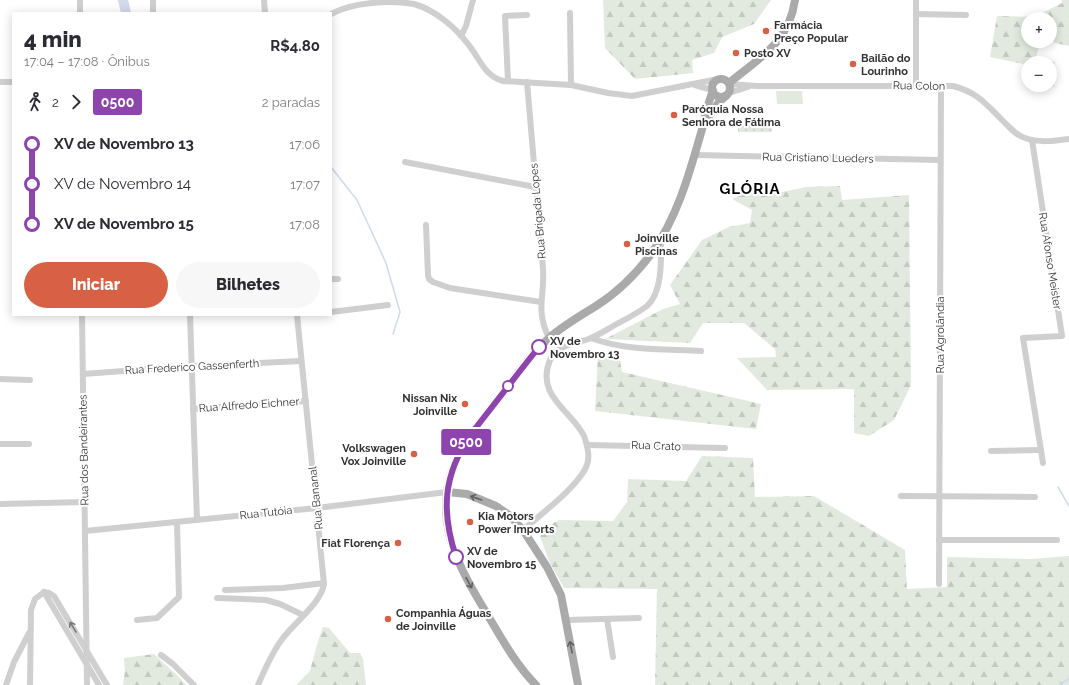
<!DOCTYPE html>
<html lang="pt">
<meta charset="utf-8">
<style>
body{margin:0;font-family:Raleway,sans-serif;background:#f7f7f7;color:#2b2b33;height:100vh;display:flex;flex-direction:column;font-size:15px;white-space:nowrap}
*{box-sizing:border-box;margin:0}
p{font-size:13px;color:#7c7c81}
.icon{flex:none;width:22px;height:22px;fill:none;stroke:currentColor;stroke-width:2;stroke-linecap:round;stroke-linejoin:round}
.map{position:relative;flex:1;overflow:hidden}
.panel{position:absolute;left:12px;top:12px;width:320px;height:304px;display:flex;flex-direction:column;background:#fff;border-radius:0px;box-shadow:0 2px 10px #0003}
.panel>*{flex:none}
.badge{padding:0 8px;border-radius:3px;font-size:14px;line-height:26px}
.buttons{position:absolute;left:1021px;top:12px;display:grid;gap:8px}
.buttons a{display:grid;place-items:center;width:36px;height:36px;border-radius:50%;background:#fff;box-shadow:0 2px 10px #0003;font-size:20px}
.map>.badge{position:absolute;translate:-50% -50%;box-shadow:0 0 0 2px #fff}
.legs{display:flex;align-items:center;gap:6px;height:44px;padding:0 12px;font-size:13px}
.legs p{margin-inline-start:auto}
.headline{display:flex;align-items:center;justify-content:space-between;height:68px;padding:0 12px}
h1{font-size:22px;font-weight:800;line-height:30px}
.primary-button{display:flex;gap:8px;margin-top:auto;padding:8px 12px}
.primary-button a{flex:1;height:46px;border-radius:24px;background:#d86145;color:#fff;font-size:16px;font-weight:800;line-height:46px;text-align:center}
.primary-button a+a{background:#f7f7f7;color:#2b2b33}
ul{padding:0 12px;list-style:none}
li{display:flex;align-items:center;gap:14px;height:40px;font-size:15px}
li i{display:grid;place-items:center;width:6px;height:100%;margin:0 5px;background:currentColor}
li i::after{content:'';width:10px;height:10px;margin:-5px;border:3px solid;border-radius:50%;background:#fff}
li p{margin-inline-start:auto}
li:first-child i{background:linear-gradient(#0000 50%,currentColor 0)}
li:last-child i{background:linear-gradient(currentColor 50%,#0000 0)}
.map>svg:first-child{display:block}
.grass{fill:url(#grass-dots)}
.forest{fill:url(#forest-firs)}
.pitch{fill:#e2eadf}
.lines{fill:none;stroke-linecap:round;stroke-linejoin:round}
.stream{stroke:#d0daeb;stroke-width:1.5}
.river{stroke:#d0daeb;stroke-width:10}
.minor{stroke:#cfcfcf;stroke-width:6}
.major{stroke:#aaa;stroke-width:8}
.oneway{stroke:#626262}
.oneway2{stroke:#797979}
.line-1-casing{stroke:#fff;stroke-width:9}
.line-1{stroke:#8e44ad;stroke-width:6}
.poi-dot{fill:#d86145;stroke:#fff;stroke-width:1.5}
.stop-1-dot{fill:#fff;stroke:#8e44ad;stroke-width:2}
.labels{text-anchor:middle;dominant-baseline:central;stroke-width:4;stroke-linejoin:round;paint-order:stroke}
.poi-label{font-size:11px;font-weight:bold;fill:#323232;stroke:#fff;text-anchor:start}
.street-label{font-size:11px;fill:#323232;stroke:#fff}
.stop-label{font-size:11px;font-weight:bold;fill:#323232;stroke:#fff;text-anchor:start}
.district-label{font-size:15px;font-weight:bold;letter-spacing:1px;fill:#000;stroke:#fff}
</style>
<div class="map">
<svg width="1069" height="685" viewBox="0 0 1069 685">
<defs>
<pattern id="grass-dots" width="8" height="8" patternUnits="userSpaceOnUse"><rect width="8" height="8" fill="#e2eadf"/><path d="M2 2h.1M6 6h.1" fill="none" stroke="#c2c9c0" stroke-width="1.8" stroke-linecap="round"/></pattern>
<pattern id="forest-firs" width="22" height="20" patternUnits="userSpaceOnUse"><rect width="22" height="20" fill="#e2eadf"/><path d="M5 1l3.5 6h-7zM16 11l3.5 6h-7z" fill="#c2c9c0"/></pattern>
</defs>
<rect width="100%" height="100%" fill="#fff"/>
<rect class="grass" x="738" y="122" width="34" height="10"/>
<g class="forest">
<polygon points="600,0 771,0 754,24 722,37 714,53 692,60 693,73 635,79 605,48 603,0"/>
<polygon points="1062,0 1069,0 1069,46 1055,43 1050,39 1050,19 1028,19 1028,41 1042,41 1040,43 1036,57 1055,62 1054,87 1050,85 1050,63 1028,63 1028,68 1023,64 990,57 997,16 1034,17 1062,3"/>
<polygon points="840,186 842,200 909,195 911,385 894,420 869,436 854,433 854,389 767,390 737,358 776,357 775,349 744,323 703,323 690,343 605,339 663,309 680,304 670,285 702,240 729,227 750,223 752,210 732,199 749,191 764,196 806,187"/>
<polygon points="598,354 619,354 622,372 761,404 756,429 595,411"/>
<polygon points="702,456 753,458 755,497 814,496 905,550 907,589 947,587 947,557 1031,559 1069,556 1069,685 655,685 657,589 564,588 549,561 538,531 559,520 613,521 627,502 628,479 686,481"/>
<polygon points="323,627 329,628 350,653 360,653 363,659 366,685 296,685 310,671 318,641"/>
<polygon points="154,654 179,677 186,685 123,685 125,671 124,658"/>
</g>
<polygon class="pitch" points="776,91 802,91 803,104 777,104"/>
<g class="lines">
<g class="stream">
<polyline points="331,167 357,200 386,263 400,312 393,334"/>
<polyline points="1058,487 1069,506"/>
<polyline points="1059,685 1069,679"/>
</g>
<polyline class="river" points="123,0 126,13"/>
<g class="minor">
<polyline points="153,0 153,13"/>
<polyline points="264,0 265,13"/>
<polyline points="80,13 80,0"/>
<polyline points="570,13 571,85"/>
<path d="M 331,14 C 353,2 390,0 414,4 C 435,10 455,27 468,44 C 479,57 484,76 503,81 L 571,85 L 608,93 L 632,96 L 718,79"/>
<polyline points="916,14 966,15"/>
<polyline points="461,36 466,26 473,0"/>
<polyline points="508,81 505,16 527,15"/>
<polyline points="0,82 13,82"/>
<path d="M 527,82 C 532,144 538,206 543,269 C 545,297 535,309 549,338"/>
<path d="M 729,84 L 757,86 L 953,86 C 977,92 986,104 1003,121 C 1010,128 1016,135 1025,138 C 1039,143 1055,141 1069,139"/>
<polyline points="695,85 712,90"/>
<polyline points="916,85 916,0"/>
<polyline points="729,93 748,87"/>
<polyline points="1032,140 1062,336 1023,338 1043,463"/>
<polyline points="695,155 940,160"/>
<polyline points="405,162 535,187"/>
<polyline points="426,225 428,275 429,279 433,282 450,288 541,302"/>
<polyline points="331,279 338,279"/>
<polyline points="331,312 388,305"/>
<polyline points="82,315 87,685"/>
<polyline points="190,315 197,520"/>
<path d="M 591,338 C 626,351 664,349 701,351"/>
<polyline points="83,374 192,366 301,361"/>
<polyline points="0,379 30,380"/>
<polyline points="193,409 306,401"/>
<polyline points="0,444 29,444"/>
<polyline points="587,445 725,448"/>
<polyline points="991,451 1041,450"/>
<polyline points="901,496 1035,497"/>
<polyline points="0,504 85,502"/>
<path d="M 523,530 C 541,514 572,491 584,471 C 588,465 589,458 588,451 C 587,446 586,441 584,436 C 572,411 535,396 550,360 C 556,346 573,344 586,340 C 596,337 606,330 615,325 C 626,319 638,313 647,306 C 663,292 661,258 661,239"/>
<polyline points="85,531 317,508 447,492"/>
<polyline points="939,540 1057,540"/>
<polyline points="939,584 941,86"/>
<polyline points="225,590 283,588 324,583"/>
<polyline points="44,592 49,593 54,596 107,685"/>
<polyline points="44,592 99,685"/>
<polyline points="217,598 266,600 280,604 303,615"/>
<polyline points="607,619 613,657"/>
<polyline points="137,620 157,618 179,597 177,522"/>
<polyline points="566,620 639,618"/>
<polyline points="161,655 173,664 194,685"/>
<polyline points="6,685 14,662 29,633"/>
<polyline points="30,685 31,610 35,599 44,592"/>
<path d="M 258,685 C 265,669 272,652 283,638 C 295,622 321,603 324,584 L 297,315"/>
</g>
<g class="major">
<circle cx="721" cy="88" r="9"/>
<path d="M 729,83 C 759,58 789,43 795,0"/>
<polyline points="707,119 719,102 726,96"/>
<polyline points="447,492 467,494 496,506 509,515 523,530 547,567 561,595 578,685"/>
<path d="M 536,685 C 516,665 502,639 487,614 C 454,560 427,509 463,447 C 471,432 484,418 494,404 C 512,381 528,357 549,338 C 564,325 580,316 596,306 C 618,292 636,274 651,254 C 677,218 689,175 701,133 C 705,119 707,104 713,91"/>
</g>
</g>
<defs><path id="oneway-shaft" d="M-6 0H5M1.5-3L5.5 0L1.5 3" fill="none" stroke-width="1.6" stroke-linecap="round" stroke-linejoin="round"/></defs>
<g class="oneway">
<use href="#oneway-shaft" transform="translate(476 498) rotate(-161)"/>
<use href="#oneway-shaft" transform="translate(469 583) rotate(61)"/>
<use href="#oneway-shaft" transform="translate(571 647) rotate(-101)"/>
</g>
<use class="oneway2" href="#oneway-shaft" transform="translate(73 627) rotate(-121)"/>
<g class="lines">
<g class="line-1-casing">
<path id="line-1" d="M 456,557 C 441,511 443,475 471,434 L 527,362 L 539,347"/>
</g>
<use href="#line-1" class="line-1"/>
</g>
<g class="poi-dot">
<circle cx="766" cy="31" r="4"/>
<circle cx="736" cy="53" r="4"/>
<circle cx="853" cy="64" r="4"/>
<circle cx="674" cy="115" r="4"/>
<circle cx="627" cy="244" r="4"/>
<circle cx="465" cy="404" r="4"/>
<circle cx="414" cy="454" r="4"/>
<circle cx="470" cy="522" r="4"/>
<circle cx="398" cy="543" r="4"/>
<circle cx="388" cy="619" r="4"/>
</g>
<g class="stop-1-dot">
<circle cx="539" cy="347" r="7"/>
<circle cx="508" cy="386" r="5"/>
<circle cx="456" cy="557" r="7"/>
</g>
<g class="labels">
<g class="poi-label">
<text x="774" y="25">Farmácia<tspan x="774" dy="13">Preço Popular</tspan></text>
<text x="744" y="53">Posto XV</text>
<text x="861" y="58">Bailão do<tspan x="861" dy="13">Lourinho</tspan></text>
<text x="682" y="109">Paróquia Nossa<tspan x="682" dy="13">Senhora de Fátima</tspan></text>
<text x="635" y="238">Joinville<tspan x="635" dy="13">Piscinas</tspan></text>
<text x="457" y="398" text-anchor="end">Nissan Nix<tspan x="457" dy="13">Joinville</tspan></text>
<text x="406" y="448" text-anchor="end">Volkswagen<tspan x="406" dy="13">Vox Joinville</tspan></text>
<text x="478" y="516">Kia Motors<tspan x="478" dy="13">Power Imports</tspan></text>
<text x="390" y="543" text-anchor="end">Fiat Florença</text>
<text x="396" y="613">Companhia Águas<tspan x="396" dy="13">de Joinville</tspan></text>
</g>
<g class="street-label">
<text transform="translate(919 86) rotate(1)">Rua Colon</text>
<text transform="translate(818 158) rotate(1)">Rua Cristiano Lueders</text>
<text transform="translate(538 211) rotate(-95)">Rua Brigada Lopes</text>
<text transform="translate(1050 261) rotate(81)">Rua Afonso Meister</text>
<text transform="translate(940 335) rotate(-90)">Rua Agrolândia</text>
<text transform="translate(192 367) rotate(-3)">Rua Frederico Gassenferth</text>
<text transform="translate(249 405) rotate(-4)">Rua Alfredo Eichner</text>
<text transform="translate(656 446) rotate(2)">Rua Crato</text>
<text transform="translate(84 450) rotate(-91)">Rua dos Bandeirantes</text>
<text transform="translate(316 498) rotate(-96)">Rua Bananal</text>
<text transform="translate(266 513) rotate(-6)">Rua Tutóia</text>
</g>
<g class="stop-label">
<text x="550" y="341">XV de<tspan x="550" dy="13">Novembro 13</tspan></text>
<text x="467" y="551">XV de<tspan x="467" dy="13">Novembro 15</tspan></text>
</g>
<g class="district-label">
<text x="750" y="189">GLÓRIA</text>
</g>
</g>
</svg>
<div class="buttons">
<a>+</a>
<a>−</a>
</div>
<b class="badge" style="left:466px;top:442px;background:#8e44ad;color:#fff">0500</b>
<section class="panel">
<div class="headline"><div><h1>4 min</h1><p>17:04 – 17:08 · Ônibus</p></div><b>R$4.80</b></div>
<div class="legs"><svg class="icon" aria-label="walk" viewBox="0 0 24 24"><circle cx="13" cy="4" r="2"/><path d="M13 8l-2 6 4 7M11 14l-3 7M7 12l3-4h3l4 4"/></svg>2<svg class="icon" aria-label="forward" viewBox="0 0 24 24"><path d="M9 5l7 7-7 7"/></svg><b class="badge" style="background:#8e44ad;color:#fff">0500</b><p>2 paradas</p></div>
<ul>
<li><i style="color:#8e44ad"></i><b>XV de Novembro 13</b><p>17:06</p></li>
<li><i style="color:#8e44ad"></i><span>XV de Novembro 14</span><p>17:07</p></li>
<li><i style="color:#8e44ad"></i><b>XV de Novembro 15</b><p>17:08</p></li>
</ul>
<div class="primary-button"><a>Iniciar</a><a>Bilhetes</a></div>
</section>
</div>
